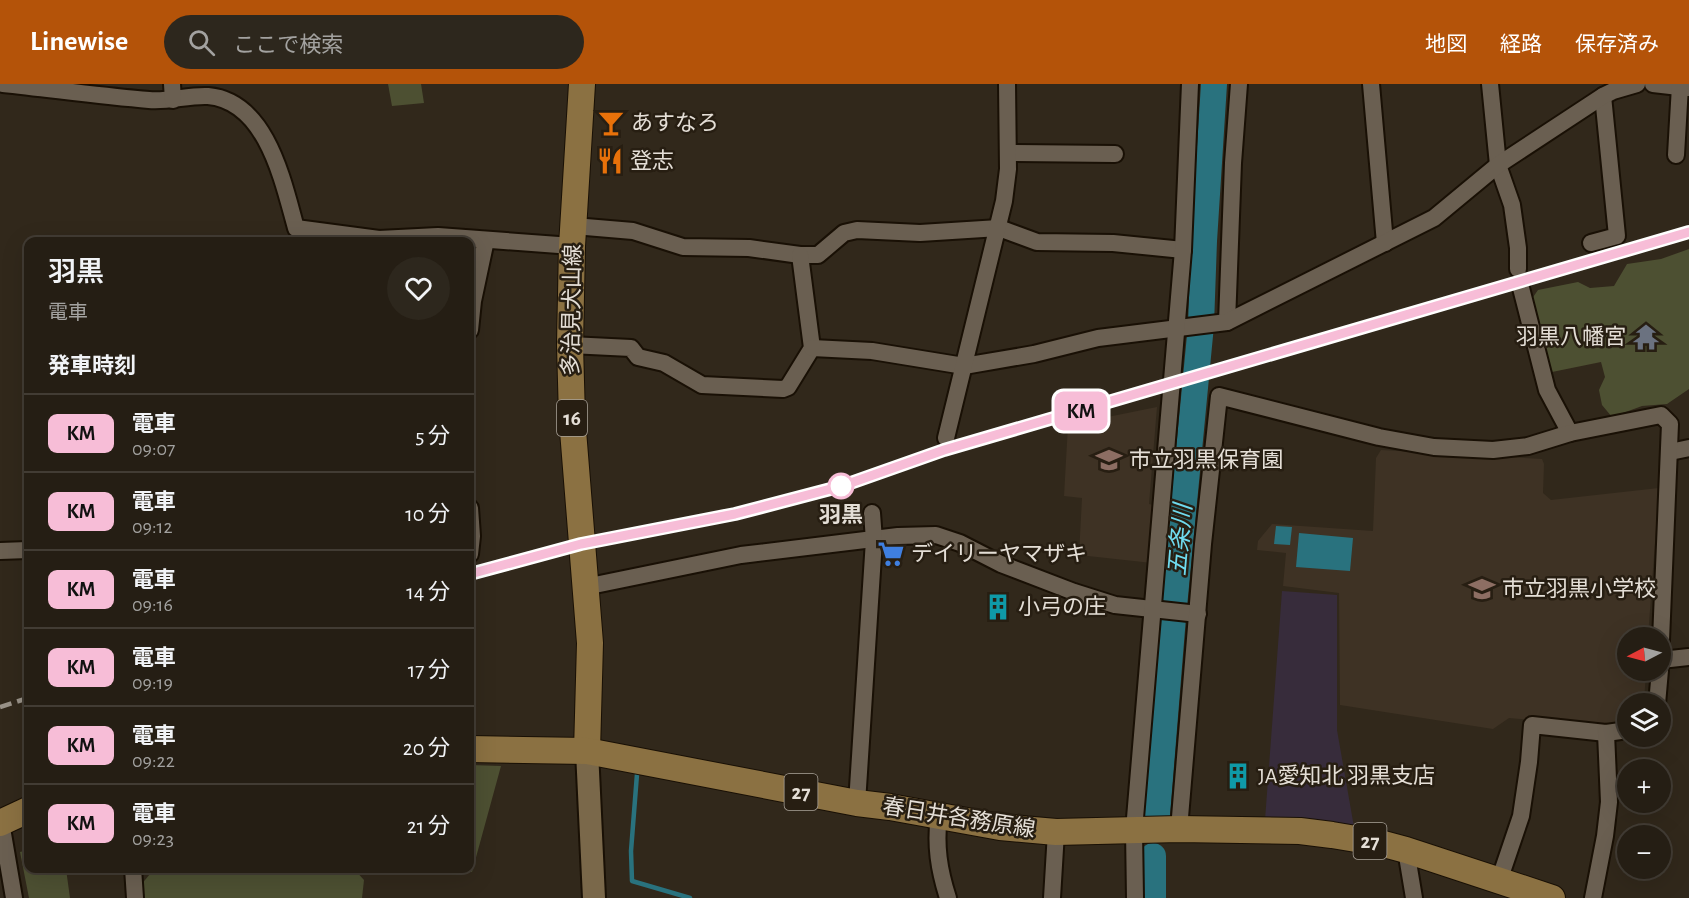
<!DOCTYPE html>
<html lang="ja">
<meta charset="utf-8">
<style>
body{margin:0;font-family:"Alegreya Sans","Noto Sans JP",sans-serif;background:#2d271d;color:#f1f3f6;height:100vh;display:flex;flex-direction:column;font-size:22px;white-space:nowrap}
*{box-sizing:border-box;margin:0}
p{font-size:20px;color:#a3a2a0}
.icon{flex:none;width:33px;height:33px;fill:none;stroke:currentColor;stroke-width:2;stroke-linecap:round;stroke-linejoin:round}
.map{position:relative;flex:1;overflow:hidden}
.sheet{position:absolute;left:24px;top:153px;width:450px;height:636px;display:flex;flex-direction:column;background:#251e14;border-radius:12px;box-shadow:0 6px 24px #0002,0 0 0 2px #423c34}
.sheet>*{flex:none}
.badge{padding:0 12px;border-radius:9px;font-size:21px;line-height:39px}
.needle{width:39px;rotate:264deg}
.fabs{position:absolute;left:1617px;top:543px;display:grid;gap:12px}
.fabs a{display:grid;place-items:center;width:54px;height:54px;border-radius:50%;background:#251e14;box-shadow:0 6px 24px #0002,0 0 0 2px #423c34;font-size:30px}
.map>.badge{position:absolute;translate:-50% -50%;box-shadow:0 0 0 3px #fff}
h2{padding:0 24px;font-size:22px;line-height:54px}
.round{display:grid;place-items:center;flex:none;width:63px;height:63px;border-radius:32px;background:#2d271d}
.summary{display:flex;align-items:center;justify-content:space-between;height:102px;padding:0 24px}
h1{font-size:28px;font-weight:600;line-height:45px}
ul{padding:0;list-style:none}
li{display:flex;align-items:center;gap:18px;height:78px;padding:0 24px;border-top:2px solid #423c34}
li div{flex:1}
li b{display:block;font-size:22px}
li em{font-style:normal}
li .badge{min-width:66px;font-weight:700;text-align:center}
header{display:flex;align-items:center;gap:36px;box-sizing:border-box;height:84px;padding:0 30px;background:#b45309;color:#fff}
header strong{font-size:28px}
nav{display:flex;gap:33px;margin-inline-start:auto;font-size:21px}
.search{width:420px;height:54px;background:#2d271d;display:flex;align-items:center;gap:15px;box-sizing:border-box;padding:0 21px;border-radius:33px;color:#a3a2a0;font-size:22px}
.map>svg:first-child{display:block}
.commercial{fill:#372c3b}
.education{fill:#3e3224}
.green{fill:#4d5032}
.water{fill:#29727e}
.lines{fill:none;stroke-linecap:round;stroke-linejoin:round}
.stream{stroke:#29727e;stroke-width:4.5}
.river{stroke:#29727e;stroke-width:26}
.street-casing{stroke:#191005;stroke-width:20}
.secondary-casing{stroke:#191005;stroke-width:26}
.primary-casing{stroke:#191005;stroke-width:28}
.street{stroke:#6a5f51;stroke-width:16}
.secondary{stroke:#7a684a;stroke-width:22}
.primary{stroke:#8b7142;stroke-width:26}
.rail{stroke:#999288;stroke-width:4.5;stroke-dasharray:12 6;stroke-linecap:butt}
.line-casing{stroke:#fff;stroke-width:14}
.line{stroke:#f7bdd7;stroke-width:9}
.stop-dot{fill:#fff;stroke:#f7bdd7;stroke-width:3}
.labels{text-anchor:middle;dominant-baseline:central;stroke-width:5;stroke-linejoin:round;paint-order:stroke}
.shield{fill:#271e12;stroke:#aba49b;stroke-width:1.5}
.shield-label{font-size:21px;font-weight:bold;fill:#e4ded6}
.poi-label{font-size:22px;fill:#e4ded6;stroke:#271e12;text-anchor:start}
.street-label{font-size:22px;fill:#e4ded6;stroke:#271e12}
.stop-label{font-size:22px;font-weight:bold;fill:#e4ded6;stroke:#271e12}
.water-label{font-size:24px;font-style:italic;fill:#6fdbef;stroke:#271e12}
</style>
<header>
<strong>Linewise</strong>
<div class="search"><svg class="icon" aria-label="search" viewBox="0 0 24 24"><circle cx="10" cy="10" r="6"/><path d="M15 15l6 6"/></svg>ここで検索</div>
<nav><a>地図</a><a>経路</a><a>保存済み</a></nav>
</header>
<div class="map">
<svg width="1689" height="814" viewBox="0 0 1689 814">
<rect width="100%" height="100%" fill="#31281b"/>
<polygon class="commercial" points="1282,507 1337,511 1337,646 1354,743 1265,736"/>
<g class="education">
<polygon points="1157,323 1149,420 1157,422 1152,479 1079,471 1082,414 1064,412 1068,341"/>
<polygon points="1381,366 1542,375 1544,380 1543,409 1551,416 1659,404 1648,553 1628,554 1628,586 1646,587 1644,619 1628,620 1627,638 1617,644 1509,634 1493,645 1340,621 1339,509 1283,502 1286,469 1257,466 1258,457 1272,440 1373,447 1376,374"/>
</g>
<g class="green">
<polygon points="388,0 421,0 424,19 392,22"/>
<polygon points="1689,165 1689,305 1667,320 1642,322 1612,333 1602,321 1599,306 1605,293 1601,278 1552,288 1540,262 1529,219 1538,206 1578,198 1590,204 1614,202 1627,180 1661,175"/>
<polygon points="470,681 501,682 472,788 453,785 470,784"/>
<polygon points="28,766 28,784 66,785 70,814 29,814 20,768"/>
<polygon points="155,784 354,785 364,796 362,814 143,814 140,802"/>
</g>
<g class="water">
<polygon points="1276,442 1292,443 1290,461 1274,460"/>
<polygon points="1299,449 1353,454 1350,487 1296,483"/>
</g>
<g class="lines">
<polyline class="stream" points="637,690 631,767 632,797 690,814"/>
<g class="river">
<polyline points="1157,731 1173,533 1201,241 1204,157 1214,0"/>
<polyline points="1153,814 1153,772"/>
</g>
<g class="street-casing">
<g id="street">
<path d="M 3,0 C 51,5 100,12 149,16 C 168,18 188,11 208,12 C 267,17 283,98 296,144 L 379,155 L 438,152 L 572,162"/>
<polyline points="172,0 173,16"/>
<polyline points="1371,0 1385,159"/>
<polyline points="1490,0 1498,81 1512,121 1518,164 1518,185"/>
<polyline points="1653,0 1688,4"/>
<polyline points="1008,69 1115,70"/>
<polyline points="1676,71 1680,2"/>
<polyline points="574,142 633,147 683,163 749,164 800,171 818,171 844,149 857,146 920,149 999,144 1037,158 1113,159 1183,166"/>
<polyline points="1591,159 1617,152 1603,12"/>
<polyline points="1521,204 1547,306 1570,349"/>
<polyline points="1227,238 1233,79 1239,0"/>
<polyline points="470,246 473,217 486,156"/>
<polyline points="570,261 631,264 638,273 664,279 702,301 783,305 788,303 812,264 800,171"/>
<polyline points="812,264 872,267 964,282 1034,270 1098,254 1227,238 1434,134 1498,81 1603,12 1613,7 1637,0"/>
<polyline points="946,354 1004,117 1008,85 1007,0"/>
<polyline points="1670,368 1689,364"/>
<polyline points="470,424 472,452 470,470"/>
<polyline points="0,467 28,466"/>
<polyline points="585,503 741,471 898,452 936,451 960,459 1001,480 1074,508 1115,521 1198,530"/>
<polyline points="1661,576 1689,573"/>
<polyline points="1657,620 1660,586"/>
<polyline points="857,719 874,456 872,429"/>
<path d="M 939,732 C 935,761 939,786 948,814"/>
<polyline points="1,738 14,814"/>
<polyline points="1179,745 1203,460 1219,312 1379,353 1434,363 1493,366 1528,362 1570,349 1661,331 1670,340 1660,580"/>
<polyline points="1406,766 1414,814"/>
<polyline points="133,784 135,814"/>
<polyline points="1499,797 1521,732 1529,678 1532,641 1606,649 1628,646"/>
<polyline points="1052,814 1056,748"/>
<polyline points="1135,814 1134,746 1183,166 1190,0"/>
<polyline points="1593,814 1605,752 1609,718 1606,649"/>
</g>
</g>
<g class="secondary-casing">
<polyline id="secondary" points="587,667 594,814"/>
</g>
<g class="primary-casing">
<g id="primary">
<polyline points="582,0 572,162 570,261 572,334 590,559 587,667"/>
<polyline points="470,665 587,667 857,719 890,723 1000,743 1056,748 1179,745 1300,747 1332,751 1380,759 1406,766 1552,814"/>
<polyline points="0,739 28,726"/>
</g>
</g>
<use href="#street" class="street"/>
<use href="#secondary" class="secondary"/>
<use href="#primary" class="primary"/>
<g class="rail">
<polyline points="470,490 581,460 714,435 842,402 944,366 1689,148"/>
<polyline points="0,623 28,614"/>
</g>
</g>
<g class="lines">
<g class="line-casing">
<polyline id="line" points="470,490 581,460 735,430 842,402 944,366 1689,148"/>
</g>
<use href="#line" class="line"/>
</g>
<defs>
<g id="bar-bare" transform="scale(2.07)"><path d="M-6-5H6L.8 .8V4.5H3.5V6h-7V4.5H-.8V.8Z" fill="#e8710a" stroke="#271e12" stroke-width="2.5" paint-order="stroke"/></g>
<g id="restaurant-bare" transform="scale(2.07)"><path d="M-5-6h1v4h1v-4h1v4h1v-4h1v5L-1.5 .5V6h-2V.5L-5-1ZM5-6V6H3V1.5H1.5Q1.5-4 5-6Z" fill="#e8710a" stroke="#271e12" stroke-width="2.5" paint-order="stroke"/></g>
<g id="temple-bare" transform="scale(2.07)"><path d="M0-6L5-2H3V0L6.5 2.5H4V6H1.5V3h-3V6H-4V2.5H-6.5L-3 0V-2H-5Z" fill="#6b7280" stroke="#271e12" stroke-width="2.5" paint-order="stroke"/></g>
<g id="school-bare" transform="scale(2.07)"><path d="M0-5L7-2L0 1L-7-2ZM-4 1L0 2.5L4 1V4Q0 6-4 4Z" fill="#8d6e63" stroke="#271e12" stroke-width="2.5" paint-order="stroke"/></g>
<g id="supermarket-bare" transform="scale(2.07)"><path d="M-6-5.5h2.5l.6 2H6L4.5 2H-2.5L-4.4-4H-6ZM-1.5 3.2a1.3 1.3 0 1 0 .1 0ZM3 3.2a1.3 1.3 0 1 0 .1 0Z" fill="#3f7fe0" stroke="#271e12" stroke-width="2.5" paint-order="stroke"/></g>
<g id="building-bare" transform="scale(2.07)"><path d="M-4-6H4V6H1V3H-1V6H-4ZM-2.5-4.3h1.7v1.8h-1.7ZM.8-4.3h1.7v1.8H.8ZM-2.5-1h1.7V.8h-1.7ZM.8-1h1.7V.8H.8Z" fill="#0f9aa8" stroke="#271e12" stroke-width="2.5" paint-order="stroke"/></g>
</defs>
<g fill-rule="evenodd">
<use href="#bar-bare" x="611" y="39"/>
<use href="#restaurant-bare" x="610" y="77"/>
<use href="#temple-bare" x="1646" y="253"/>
<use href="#school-bare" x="1109" y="376"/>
<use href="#supermarket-bare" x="891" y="470"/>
<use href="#school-bare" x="1482" y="505"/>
<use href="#building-bare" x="998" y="523"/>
<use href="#building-bare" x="1238" y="692"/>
</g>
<circle class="stop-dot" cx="841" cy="402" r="12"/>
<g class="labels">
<g class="shield">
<rect x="557" y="316" width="30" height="36" rx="4.5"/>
<rect x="784.5" y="690" width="33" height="36" rx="4.5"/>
<rect x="1353.5" y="739" width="33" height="36" rx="4.5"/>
</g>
<g class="shield-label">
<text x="572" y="334">16</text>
<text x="801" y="708">27</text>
<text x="1370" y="757">27</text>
</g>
<g class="poi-label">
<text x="631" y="39">あすなろ</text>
<text x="630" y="77">登志</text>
<text x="1626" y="253" text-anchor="end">羽黒八幡宮</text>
<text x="1129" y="376">市立羽黒保育園</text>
<text x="911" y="470">デイリーヤマザキ</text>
<text x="1502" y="505">市立羽黒小学校</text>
<text x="1018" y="523">小弓の庄</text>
<text x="1258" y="692">JA愛知北 羽黒支店</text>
</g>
<g class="street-label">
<text transform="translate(572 226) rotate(-89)">多治見犬山線</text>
<text transform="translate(959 734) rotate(9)">春日井各務原線</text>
</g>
<g class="stop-label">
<text x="841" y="431">羽黒</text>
</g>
<g class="water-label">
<text transform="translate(1181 456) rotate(-85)">五条川</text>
</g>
</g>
</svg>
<div class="fabs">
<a><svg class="needle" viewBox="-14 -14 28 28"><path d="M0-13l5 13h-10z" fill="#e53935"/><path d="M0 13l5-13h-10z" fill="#a3a2a0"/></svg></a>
<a><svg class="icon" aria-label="layers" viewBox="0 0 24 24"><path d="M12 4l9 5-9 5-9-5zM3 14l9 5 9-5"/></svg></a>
<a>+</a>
<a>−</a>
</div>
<b class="badge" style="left:1081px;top:327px;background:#f7bdd7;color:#111">KM</b>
<section class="sheet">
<div class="summary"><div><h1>羽黒</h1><p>電車</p></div><a class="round"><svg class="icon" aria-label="heart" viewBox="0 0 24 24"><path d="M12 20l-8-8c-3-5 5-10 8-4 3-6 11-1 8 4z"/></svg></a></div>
<h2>発車時刻</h2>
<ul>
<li><span class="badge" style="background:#f7bdd7;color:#111">KM</span><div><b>電車</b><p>09:07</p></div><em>5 分</em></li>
<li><span class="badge" style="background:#f7bdd7;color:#111">KM</span><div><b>電車</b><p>09:12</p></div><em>10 分</em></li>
<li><span class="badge" style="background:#f7bdd7;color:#111">KM</span><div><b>電車</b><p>09:16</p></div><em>14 分</em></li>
<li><span class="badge" style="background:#f7bdd7;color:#111">KM</span><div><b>電車</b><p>09:19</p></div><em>17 分</em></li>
<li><span class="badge" style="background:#f7bdd7;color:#111">KM</span><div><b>電車</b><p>09:22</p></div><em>20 分</em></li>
<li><span class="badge" style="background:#f7bdd7;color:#111">KM</span><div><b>電車</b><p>09:23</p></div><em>21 分</em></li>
</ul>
</section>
</div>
